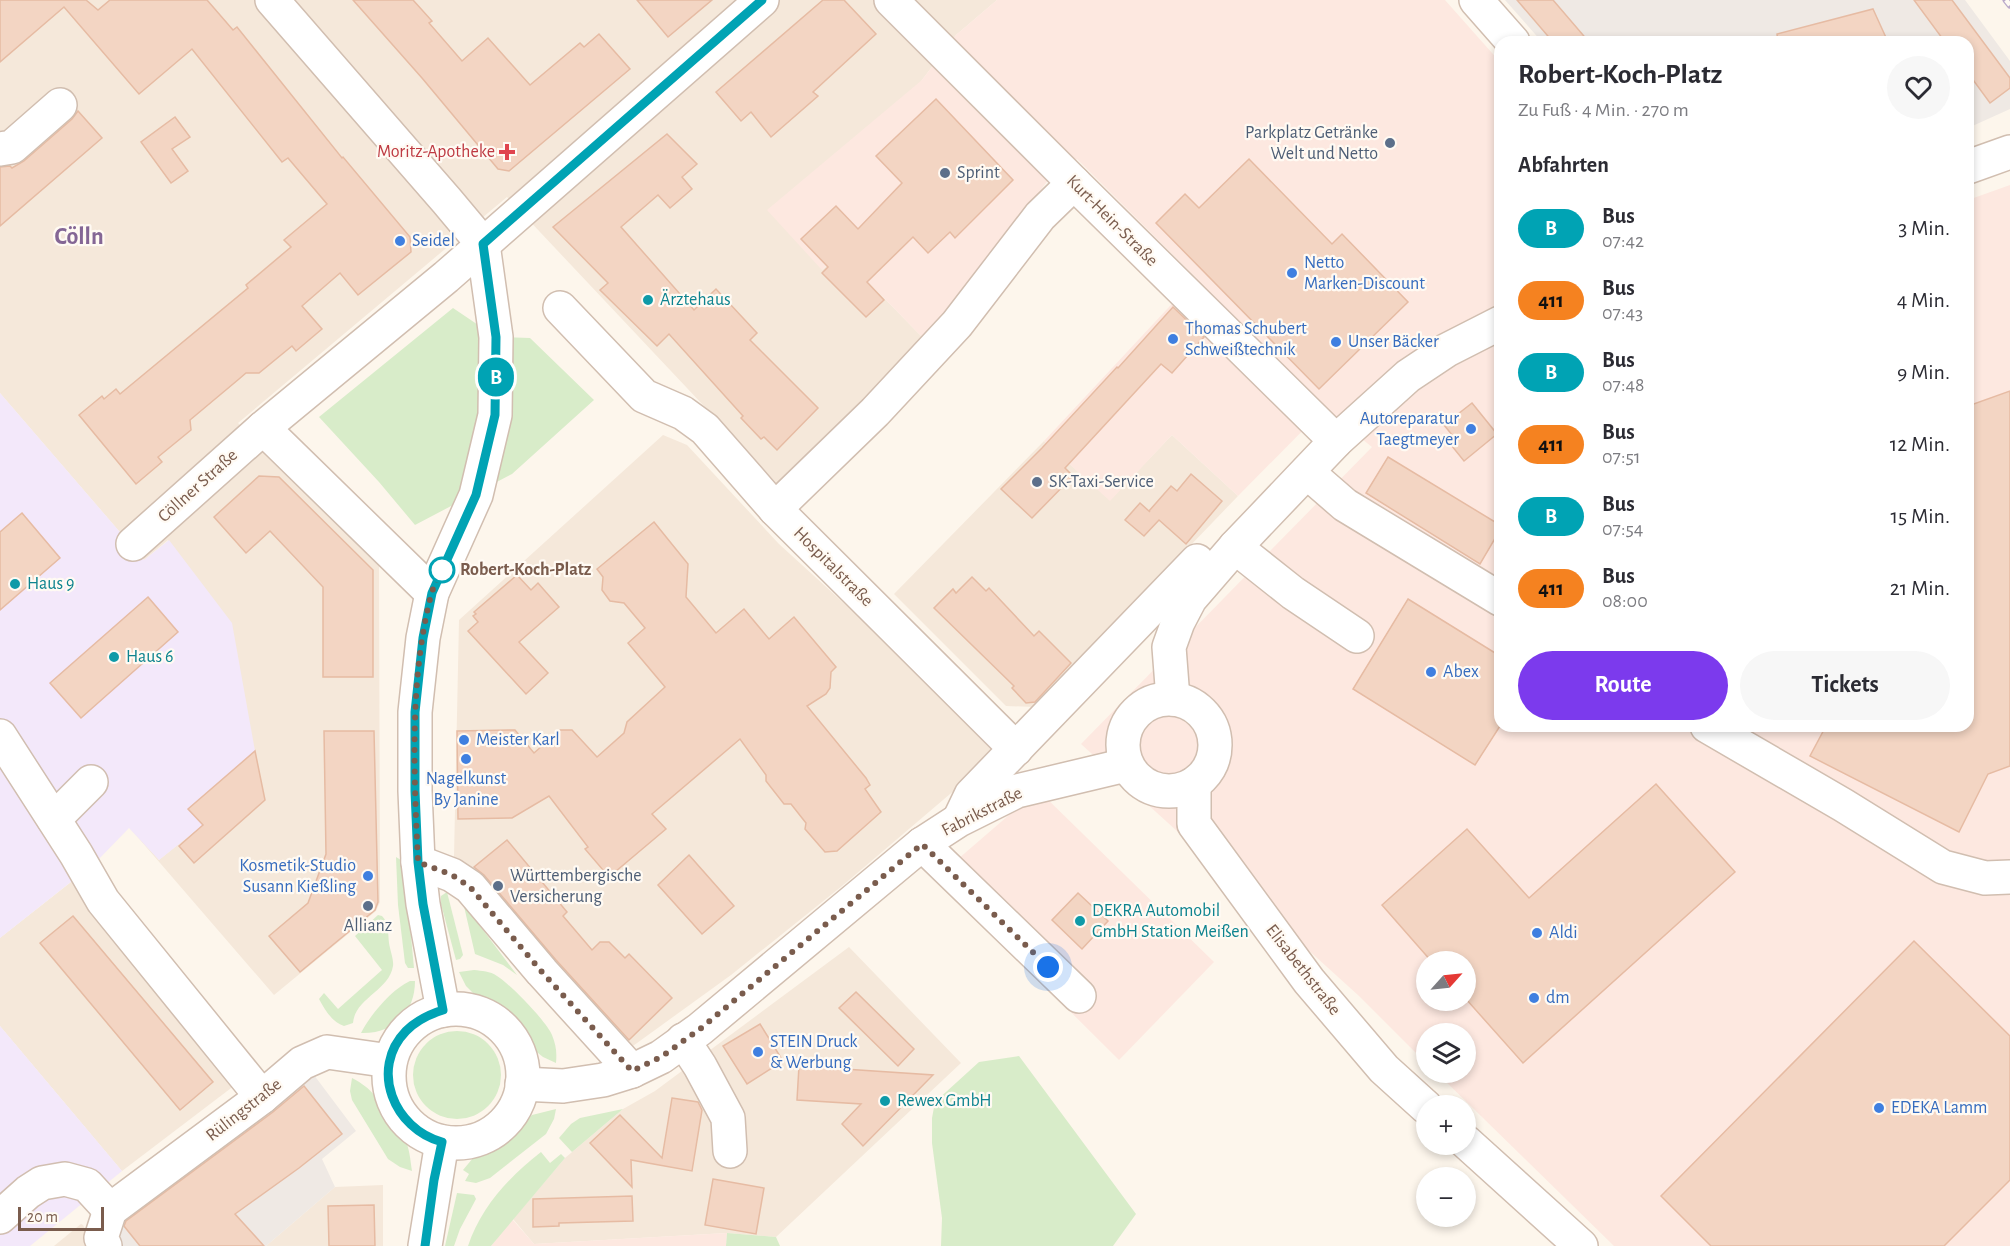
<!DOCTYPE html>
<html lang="de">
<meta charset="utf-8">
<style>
body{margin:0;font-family:"Alegreya Sans",sans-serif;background:#f7f7f7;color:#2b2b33;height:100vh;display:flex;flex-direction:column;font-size:22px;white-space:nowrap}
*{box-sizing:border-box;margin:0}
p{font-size:20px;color:#7c7c81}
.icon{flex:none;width:33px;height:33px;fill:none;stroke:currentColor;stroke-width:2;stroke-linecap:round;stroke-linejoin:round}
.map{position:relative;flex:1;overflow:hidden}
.sheet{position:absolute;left:1494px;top:36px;width:480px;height:696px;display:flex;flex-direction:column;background:#fff;border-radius:18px;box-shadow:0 3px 9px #0003}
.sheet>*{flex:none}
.badge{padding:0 12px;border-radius:20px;font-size:21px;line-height:39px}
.needle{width:39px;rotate:63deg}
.fabs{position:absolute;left:1416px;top:951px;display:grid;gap:12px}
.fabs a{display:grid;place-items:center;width:60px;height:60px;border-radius:50%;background:#fff;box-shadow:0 3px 9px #0003;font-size:30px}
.scale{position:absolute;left:18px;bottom:15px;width:86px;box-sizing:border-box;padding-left:6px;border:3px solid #7a5c4d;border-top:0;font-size:16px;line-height:21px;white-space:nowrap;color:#7a5c4d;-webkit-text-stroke:4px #fffaf3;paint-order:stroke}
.you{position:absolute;width:30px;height:30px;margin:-15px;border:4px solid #fff;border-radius:50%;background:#1a73e8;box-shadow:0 0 0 9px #1a73e833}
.map>.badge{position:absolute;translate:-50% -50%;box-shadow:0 0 0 3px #fff}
h2{padding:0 24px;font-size:22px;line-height:54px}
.round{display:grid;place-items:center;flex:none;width:63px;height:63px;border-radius:32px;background:#f7f7f7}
.overview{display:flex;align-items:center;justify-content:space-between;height:102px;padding:0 24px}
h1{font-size:28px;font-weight:600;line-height:45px}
.button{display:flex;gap:12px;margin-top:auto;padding:12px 24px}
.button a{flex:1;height:69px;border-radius:36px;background:#7c3aed;color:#fff;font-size:24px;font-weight:600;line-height:69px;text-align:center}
.button a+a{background:#f7f7f7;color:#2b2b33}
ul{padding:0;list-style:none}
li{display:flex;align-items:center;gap:18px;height:72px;padding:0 24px}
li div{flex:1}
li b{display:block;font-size:22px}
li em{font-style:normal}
li .badge{min-width:66px;font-weight:700;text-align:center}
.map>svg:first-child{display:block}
.residential{fill:#f5e8da}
.commercial{fill:#fde8e0;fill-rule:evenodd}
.industrial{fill:#efe9e4}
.education{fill:#f3e8fa}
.green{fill:#d8ecc9}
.building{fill:#f3d5c3;stroke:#e6bba3;stroke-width:1.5}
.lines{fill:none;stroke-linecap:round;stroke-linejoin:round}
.minor-casing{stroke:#d1beb0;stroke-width:36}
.minor{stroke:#fff;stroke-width:33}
.rail-casing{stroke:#b9a8c9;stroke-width:7}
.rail{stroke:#fffaf3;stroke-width:4.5;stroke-dasharray:14;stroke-linecap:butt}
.line-casing{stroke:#fff;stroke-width:14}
.line{stroke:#00a3b4;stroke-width:9}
.walk{stroke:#7a5c4d;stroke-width:6;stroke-dasharray:0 10.8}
.service-dot{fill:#5c6f8a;stroke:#fffaf3;stroke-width:2}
.health-dot{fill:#e0444e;stroke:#fffaf3;stroke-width:2}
.shop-dot{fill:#3f7fe0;stroke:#fffaf3;stroke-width:2}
.culture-dot{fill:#0f9aa8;stroke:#fffaf3;stroke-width:2}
.stop-dot{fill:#fff;stroke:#00a3b4;stroke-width:3}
.labels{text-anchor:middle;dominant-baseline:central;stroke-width:4.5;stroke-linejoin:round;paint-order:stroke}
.service-label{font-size:18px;fill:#4e5e75;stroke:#fffaf3;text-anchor:start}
.health-label{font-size:18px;fill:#be3a42;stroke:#fffaf3;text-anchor:end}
.street-label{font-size:18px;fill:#7a5c4d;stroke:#fffaf3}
.shop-label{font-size:18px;fill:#366cbe;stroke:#fffaf3;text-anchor:start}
.culture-label{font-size:18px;fill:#0d838f;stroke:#fffaf3;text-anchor:start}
.stop-label{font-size:18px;font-weight:bold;fill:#7a5c4d;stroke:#fffaf3;text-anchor:start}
.district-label{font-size:24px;font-weight:bold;fill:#846695;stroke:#fffaf3}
</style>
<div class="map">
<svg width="2010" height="1246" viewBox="0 0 2010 1246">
<rect width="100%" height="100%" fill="#fdf6ec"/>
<g class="residential">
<polygon points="0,0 997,0 956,35 922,80 822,270 840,253 926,341 784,491 507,197 238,423 379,566 380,902 376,911 274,995 129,827 159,860 202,825 188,809 168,540 144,560 0,393"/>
<polygon points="663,435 687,445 779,544 937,688 997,754 842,886 731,975 626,1051 454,857 459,620"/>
<polygon points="1172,435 1238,496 1035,707 1006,706 894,594 1044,441 1110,500"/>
<polygon points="75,879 239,1082 122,1171 0,1026 0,938"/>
<polygon points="849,947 961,1063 776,1237 727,1233 534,1244 513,1219 565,1158 623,1109 655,1091"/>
<polygon points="383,1185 383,1246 266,1246 335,1187"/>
<polygon points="81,1224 83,1225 93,1246 54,1246"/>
</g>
<g class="commercial">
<path d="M 997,0 L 1445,0 L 1500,62 L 1500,726 L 1968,726 L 1968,200 L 2010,185 L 2010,1246 L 1614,1246 L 1437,1073 L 1466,1072 L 1466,1034 L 1426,1034 L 1426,1063 L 1359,996 L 1081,744 L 1372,447 L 1324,409 L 1238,496 L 1172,435 L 1110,501 L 1044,441 L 1196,278 L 1077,159 L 1049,179 L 926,341 L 840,253 L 822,270 L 767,210 L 922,80 L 956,35 ZM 1426,962 L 1466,962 L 1466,1000 L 1426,1000 Z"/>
<polygon points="1038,790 1214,962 1119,1060 936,878"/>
<polygon points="512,1219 534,1244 727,1233 726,1246 491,1246"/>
</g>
<g class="industrial">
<polygon points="1505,0 1965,0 2010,61 2010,109 1968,128 1968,42 1542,42"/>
<polygon points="308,1067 356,1131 322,1159 335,1187 266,1246 116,1246 118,1213"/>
</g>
<g class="education">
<polygon points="0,393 144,560 169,540 232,623 255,751 188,809 203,825 159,860 129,828 96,862 0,938"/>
<polygon points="0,1026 122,1171 30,1246 0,1246"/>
</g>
<g class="green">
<polygon points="453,308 496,337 530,338 594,400 512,474 415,525 379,482 319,417"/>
<polygon points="396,857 404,862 414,968 408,968 405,963 398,905"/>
<polygon points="460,889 474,902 471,914 517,975 503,965 475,954"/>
<polygon points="447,892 463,955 460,959 456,960 441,904 441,896"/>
<path d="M 378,915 L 382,916 C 389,923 388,934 389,943 C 390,950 394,960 393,966 C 389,991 355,998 353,1023 L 344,1026 C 332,1022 325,1010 319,999 L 324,993 L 338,1009 L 382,970 L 355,936 Z"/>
<path d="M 474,970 C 482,971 490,971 497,976 C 509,983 547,1022 552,1035 C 556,1045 557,1052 556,1063 L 543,1057 L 533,1049 L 512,1020 L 474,994 L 466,986 L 459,972 Z"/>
<path d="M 410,981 L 415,981 C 415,1013 393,1034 361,1033 C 370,1015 392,989 410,981 Z"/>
<circle cx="457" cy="1075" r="44"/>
<polygon points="1019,1056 1136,1214 1113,1246 941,1246 942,1218 932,1143 932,1118 935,1102 979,1062"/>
<path d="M 352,1078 C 373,1089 378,1099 389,1119 C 394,1126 400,1132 404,1138 C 410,1148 410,1160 412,1171 L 400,1167 L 388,1159 L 352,1100 L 350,1091 Z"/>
<polygon points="556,1109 554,1119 546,1134 490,1178 476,1183 465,1181 469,1174 463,1170 473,1158 502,1142 532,1115"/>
<polygon points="623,1109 572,1152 559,1138 571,1124 580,1118"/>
<path d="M 541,1152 L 550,1163 L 561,1154 L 565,1158 L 491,1246 L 468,1246 C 481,1207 509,1177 541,1152 Z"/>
<polygon points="457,1193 474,1195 476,1199 460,1229 454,1246 445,1246"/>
<polygon points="727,1233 776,1237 780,1246 726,1246"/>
</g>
<g class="building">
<polygon points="0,0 86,0 98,10 110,0 207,0 233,30 237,27 342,158 343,157 410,237 411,252 358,295 340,273 302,306 322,329 296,351 292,346 259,373 246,373 239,379 190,420 191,430 158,457 162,462 136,484 79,415 102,396 104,399 116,389 120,394 248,288 246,285 291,247 284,240 327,204 288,158 282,162 192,49 139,94 64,7 0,62"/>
<polygon points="353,0 413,0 432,21 429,23 462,61 488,38 530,85 580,43 584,47 599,34 630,69 509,171 498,169 422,78"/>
<polygon points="637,0 712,0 668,37"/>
<polygon points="823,0 844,0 876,34 813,92 818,96 771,137 751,112 741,121 716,92"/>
<polygon points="1517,0 1553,0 1589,42 1553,42"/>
<polygon points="1914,0 1952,0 2010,78 2010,88 1990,103 1968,73 1968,42 1945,42"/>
<polygon points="1873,9 1888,42 1778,42 1777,34"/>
<polygon points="936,99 1013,180 955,238 950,232 928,253 913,237 867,282 884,300 866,317 822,273 828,267 801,239 836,206 858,229 902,183 876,156"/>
<polygon points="78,111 102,138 0,226 0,167 10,166 12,168 24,161 72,119"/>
<polygon points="175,117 190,137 172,149 188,171 171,183 141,142"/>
<polygon points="667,134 697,164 682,177 692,189 670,208 658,195 621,227 694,310 716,289 757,333 750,340 818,408 777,450 764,437 761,439 741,418 743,416 669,334 657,346 600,290 608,283 553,227"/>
<polygon points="1249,159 1332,244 1342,234 1408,302 1319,389 1156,223 1185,194 1199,208"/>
<polygon points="1173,307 1204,337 1172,373 1161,364 1065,468 1073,476 1032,518 1001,489 1042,448 1117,367 1118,368"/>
<polygon points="2010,391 2010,766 1988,774 1959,832 1810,756 1826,726 1968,726 1968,406"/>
<polygon points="1472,403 1497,434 1464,461 1447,440 1453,436 1444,425"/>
<polygon points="1388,457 1500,525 1500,530 1480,564 1366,493"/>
<polygon points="1191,474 1222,501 1186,544 1159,520 1144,536 1125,520 1140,503 1150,512 1149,511 1171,486 1177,491"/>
<polygon points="259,476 279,477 373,570 373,677 323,677 323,587 270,531 246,553 214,517"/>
<polygon points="22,513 60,558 0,610 0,532"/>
<polygon points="654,522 688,564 686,597 716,633 744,609 769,639 794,617 836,667 831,672 830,688 826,694 807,706 866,778 870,785 865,789 881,812 837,851 825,852 805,829 806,823 791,804 784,804 766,781 766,775 740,739 652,814 666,829 609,877 585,849 588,847 549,796 512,818 458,819 457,731 515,730 534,753 560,730 572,730 597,757 624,733 627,722 665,687 628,643 645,628 624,603 610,601 602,590 603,577 597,569"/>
<polygon points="517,575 531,590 538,583 559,607 519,642 548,673 526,694 468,631 478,622 473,616 476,614 474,612"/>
<polygon points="972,577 986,591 989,588 1034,636 1039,631 1071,663 1035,702 1026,703 1012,688 1014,686 934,608 953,589 956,593"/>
<polygon points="148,597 178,632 81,718 50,683"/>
<polygon points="1408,599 1500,656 1500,726 1475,765 1353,689"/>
<polygon points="324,731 374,731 378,902 375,910 300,972 269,936 308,903 326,854"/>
<polygon points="255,751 265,800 194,863 179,846 203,825 188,809"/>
<polygon points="1656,784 1735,872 1523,1063 1466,999 1466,962 1432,962 1382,905 1467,829 1529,898"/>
<polygon points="507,840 567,912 563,916 592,950 600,942 609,942 625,958 629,954 672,998 629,1040 556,960 484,875 474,867"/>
<polygon points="689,855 734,906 702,934 658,885"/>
<polygon points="1078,893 1108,921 1082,949 1052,920"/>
<polygon points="73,916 213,1082 180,1110 40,943"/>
<polygon points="1914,941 2010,1036 2010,1180 1944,1246 1711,1246 1661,1196"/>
<polygon points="856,992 914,1049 898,1066 839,1008"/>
<polygon points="760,1024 783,1061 747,1084 723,1046"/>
<polygon points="799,1066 933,1075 863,1146 842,1124 861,1104 797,1100"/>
<polygon points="304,1086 342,1134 299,1168 235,1214 264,1246 140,1246 124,1226 126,1221 273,1112"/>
<polygon points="672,1098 698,1102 702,1110 692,1171 631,1160 632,1187 590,1143 620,1115 662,1158"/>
<polygon points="713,1179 764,1188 756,1234 705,1225"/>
<polygon points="632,1196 633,1221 559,1223 559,1226 533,1227 533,1199"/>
<polygon points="374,1205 375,1246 329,1246 328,1206"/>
</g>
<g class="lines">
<g class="minor-casing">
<g id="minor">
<polyline points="272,0 447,201 483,244 496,337 495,415 476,495 432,593 423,638 415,712 415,791 418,862 423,904 443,1010"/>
<polyline points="891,0 1074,183 1336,441"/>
<polyline points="1476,0 1513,42"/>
<polyline points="0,149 12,147 60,105"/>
<polyline points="1968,167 2010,152"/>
<polyline points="560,308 644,396 683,413 705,429 775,509 1016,749"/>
<polyline points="263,428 432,593"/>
<polyline points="1307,472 1345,505 1500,599"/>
<polyline points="775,509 875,412 957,324 1040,216 1074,183"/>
<polyline points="133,544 263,428 446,277 762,0"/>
<polyline points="1235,547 1293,593 1357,636"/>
<circle cx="1169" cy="745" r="46"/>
<polyline points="1173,699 1169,647 1178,622 1190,599 1235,547 1336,441 1408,376 1447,350 1500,323"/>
<polyline points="1707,726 1843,805 1943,867 1985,878 2010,877"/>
<polyline points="0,736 76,854 103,901 262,1097"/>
<polyline points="1194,784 1194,824 1309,981 1384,1069 1426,1107"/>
<polyline points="960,818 971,795 1197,561"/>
<polyline points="54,819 91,782"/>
<polyline points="922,844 1079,996"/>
<polyline points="418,862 452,875 470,887 542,972 632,1071"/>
<circle cx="456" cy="1076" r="67"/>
<polyline points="683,1040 700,1066 728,1118 730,1151"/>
<polyline points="522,1084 563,1086 603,1080 632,1071 661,1057 700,1029 922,844 959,820 1017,791 1126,765"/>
<polyline points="1466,1142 1581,1246"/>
<polyline points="110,1210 262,1097 302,1063 327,1052 390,1061"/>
<polyline points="0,1217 28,1192 42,1183 65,1179 87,1185 110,1210"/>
<polyline points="105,1246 101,1238 110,1210"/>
<polyline points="425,1246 442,1142"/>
</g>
</g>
<use href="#minor" class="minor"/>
<g class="rail-casing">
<polyline id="rail" points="2006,0 2010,5"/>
</g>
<use href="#rail" class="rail"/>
</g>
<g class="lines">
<g class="line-casing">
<path id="line" d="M 425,1246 L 434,1180 L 442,1142 C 394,1129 369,1069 406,1031 C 416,1021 430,1014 443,1010 L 423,904 L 418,862 L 415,791 L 415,712 L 423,638 L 432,593 L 476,495 L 495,415 L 496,337 L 483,244 L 762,0"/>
</g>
<use href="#line" class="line"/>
<path class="walk" d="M 442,570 C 439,578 433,587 431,595 C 409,682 414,774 418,862 L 452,875 L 470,887 L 542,972 L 632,1071 L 661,1057 L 700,1029 L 922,844 L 1048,967"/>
</g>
<g class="service-dot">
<circle cx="1390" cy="143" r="6"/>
<circle cx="945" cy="173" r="6"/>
<circle cx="1037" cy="482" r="6"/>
<circle cx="498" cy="886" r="6"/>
<circle cx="368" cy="906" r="6"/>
</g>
<path class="health-dot" d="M504 143h6v6h6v6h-6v6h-6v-6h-6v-6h6z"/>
<g class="shop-dot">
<circle cx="400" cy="241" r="6"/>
<circle cx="1292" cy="273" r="6"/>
<circle cx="1173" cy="339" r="6"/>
<circle cx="1336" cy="342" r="6"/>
<circle cx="1471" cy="429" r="6"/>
<circle cx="1431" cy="672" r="6"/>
<circle cx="464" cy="740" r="6"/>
<circle cx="466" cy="759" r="6"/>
<circle cx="368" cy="876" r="6"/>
<circle cx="1537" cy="933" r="6"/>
<circle cx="1534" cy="998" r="6"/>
<circle cx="758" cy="1052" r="6"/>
<circle cx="1879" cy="1108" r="6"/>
</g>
<g class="culture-dot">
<circle cx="648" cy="300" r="6"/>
<circle cx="15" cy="584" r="6"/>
<circle cx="114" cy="657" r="6"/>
<circle cx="1080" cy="921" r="6"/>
<circle cx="885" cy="1101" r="6"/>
</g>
<circle class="stop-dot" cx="442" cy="570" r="12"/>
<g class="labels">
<g class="service-label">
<text x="1378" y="133" text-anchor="end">Parkplatz Getränke<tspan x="1378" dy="21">Welt und Netto</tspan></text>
<text x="957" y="173">Sprint</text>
<text x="1049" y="482">SK-Taxi-Service</text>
<text x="510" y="876">Württembergische<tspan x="510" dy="21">Versicherung</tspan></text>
<text x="368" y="926" text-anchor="middle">Allianz</text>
</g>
<g class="health-label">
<text x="495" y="152">Moritz-Apotheke</text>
</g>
<g class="street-label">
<text transform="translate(1112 221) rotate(45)">Kurt-Hein-Straße</text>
<text transform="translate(198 486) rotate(-42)">Cöllner Straße</text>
<text transform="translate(833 567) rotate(45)">Hospitalstraße</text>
<text transform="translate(982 812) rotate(-27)">Fabrikstraße</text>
<text transform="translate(1303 970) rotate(52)">Elisabethstraße</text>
<text transform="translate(244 1110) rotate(-38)">Rülingstraße</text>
</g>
<g class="shop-label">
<text x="412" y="241">Seidel</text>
<text x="1304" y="263">Netto<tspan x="1304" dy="21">Marken-Discount</tspan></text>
<text x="1185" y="329">Thomas Schubert<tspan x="1185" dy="21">Schweißtechnik</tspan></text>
<text x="1348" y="342">Unser Bäcker</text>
<text x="1459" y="419" text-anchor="end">Autoreparatur<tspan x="1459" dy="21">Taegtmeyer</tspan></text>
<text x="1443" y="672">Abex</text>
<text x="476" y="740">Meister Karl</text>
<text x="466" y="779" text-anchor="middle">Nagelkunst<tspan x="466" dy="21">By Janine</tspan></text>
<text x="356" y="866" text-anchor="end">Kosmetik-Studio<tspan x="356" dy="21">Susann Kießling</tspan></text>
<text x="1549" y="933">Aldi</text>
<text x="1546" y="998">dm</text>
<text x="770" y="1042">STEIN Druck<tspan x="770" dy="21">&amp; Werbung</tspan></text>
<text x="1891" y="1108">EDEKA Lamm</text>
</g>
<g class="culture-label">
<text x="660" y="300">Ärztehaus</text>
<text x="27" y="584">Haus 9</text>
<text x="126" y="657">Haus 6</text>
<text x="1092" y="911">DEKRA Automobil<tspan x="1092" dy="21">GmbH Station Meißen</tspan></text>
<text x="897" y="1101">Rewex GmbH</text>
</g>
<g class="stop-label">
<text x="460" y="570">Robert-Koch-Platz</text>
</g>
<g class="district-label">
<text x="79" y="237">Cölln</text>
</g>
</g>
</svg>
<div class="fabs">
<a><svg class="needle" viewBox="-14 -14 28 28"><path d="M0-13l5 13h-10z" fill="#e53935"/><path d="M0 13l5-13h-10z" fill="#7c7c81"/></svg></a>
<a><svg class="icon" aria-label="layers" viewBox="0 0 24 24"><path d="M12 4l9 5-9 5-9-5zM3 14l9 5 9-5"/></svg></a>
<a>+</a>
<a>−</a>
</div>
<div class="scale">20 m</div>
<div class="you" style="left:1048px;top:967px"></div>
<b class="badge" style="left:496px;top:377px;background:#00a3b4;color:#fff">B</b>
<section class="sheet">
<div class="overview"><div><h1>Robert-Koch-Platz</h1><p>Zu Fuß · 4 Min. · 270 m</p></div><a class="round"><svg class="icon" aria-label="heart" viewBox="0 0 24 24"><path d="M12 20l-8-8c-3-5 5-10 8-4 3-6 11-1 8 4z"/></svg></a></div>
<h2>Abfahrten</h2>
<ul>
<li><span class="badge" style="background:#00a3b4;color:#fff">B</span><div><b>Bus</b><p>07:42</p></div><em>3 Min.</em></li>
<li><span class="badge" style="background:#f58220;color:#111">411</span><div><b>Bus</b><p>07:43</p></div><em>4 Min.</em></li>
<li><span class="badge" style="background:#00a3b4;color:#fff">B</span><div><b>Bus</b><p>07:48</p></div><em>9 Min.</em></li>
<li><span class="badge" style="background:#f58220;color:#111">411</span><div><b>Bus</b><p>07:51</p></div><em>12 Min.</em></li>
<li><span class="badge" style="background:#00a3b4;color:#fff">B</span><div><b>Bus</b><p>07:54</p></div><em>15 Min.</em></li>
<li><span class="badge" style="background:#f58220;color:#111">411</span><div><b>Bus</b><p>08:00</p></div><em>21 Min.</em></li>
</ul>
<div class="button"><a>Route</a><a>Tickets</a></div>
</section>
</div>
